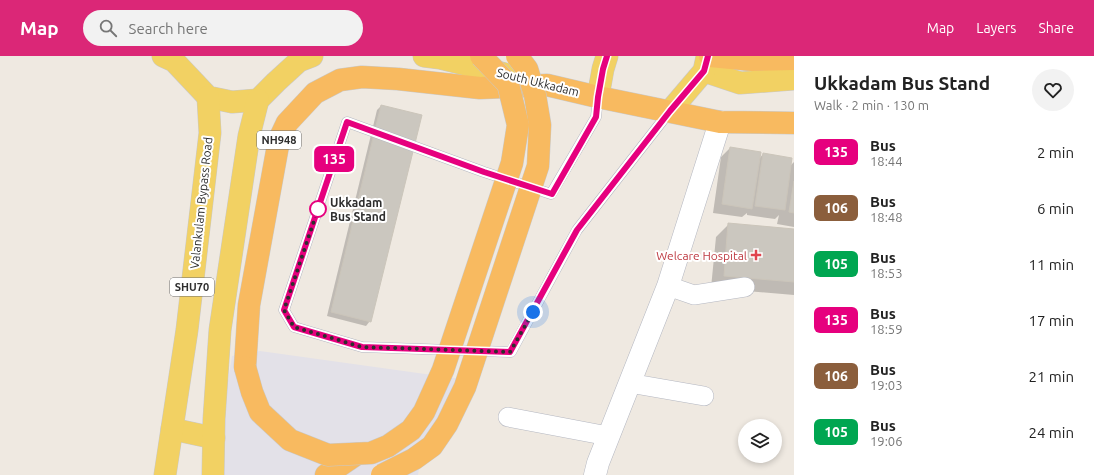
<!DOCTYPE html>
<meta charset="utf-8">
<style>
body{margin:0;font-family:Ubuntu,sans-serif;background:#f2f2f2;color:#222;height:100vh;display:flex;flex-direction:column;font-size:15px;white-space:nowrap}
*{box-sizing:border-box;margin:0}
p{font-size:13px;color:#767676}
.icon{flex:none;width:22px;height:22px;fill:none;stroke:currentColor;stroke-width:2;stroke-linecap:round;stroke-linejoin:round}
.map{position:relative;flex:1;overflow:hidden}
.details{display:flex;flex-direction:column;background:#fff;width:300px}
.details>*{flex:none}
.badge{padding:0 8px;border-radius:6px;font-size:14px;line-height:26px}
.buttons{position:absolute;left:738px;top:363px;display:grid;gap:8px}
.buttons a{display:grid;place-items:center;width:44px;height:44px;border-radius:50%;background:#fff;box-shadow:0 2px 6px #0003;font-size:20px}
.you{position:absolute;width:20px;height:20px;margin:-10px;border:3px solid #fff;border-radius:50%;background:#1a73e8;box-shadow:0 0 0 6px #1a73e833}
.map>.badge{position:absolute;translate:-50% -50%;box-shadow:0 0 0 2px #fff}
.round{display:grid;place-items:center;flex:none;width:42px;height:42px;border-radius:21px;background:#f2f2f2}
.headline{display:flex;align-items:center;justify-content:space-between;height:68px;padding:0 20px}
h1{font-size:19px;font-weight:700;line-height:30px}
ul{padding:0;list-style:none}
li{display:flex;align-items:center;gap:12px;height:56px;padding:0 20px}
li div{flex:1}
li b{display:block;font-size:15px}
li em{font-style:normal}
li .badge{min-width:44px;font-weight:700;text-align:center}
header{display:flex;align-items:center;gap:24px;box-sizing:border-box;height:56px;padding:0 20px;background:#db2777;color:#fff}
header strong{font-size:19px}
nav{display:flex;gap:22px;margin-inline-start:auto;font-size:14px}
.search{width:280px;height:36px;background:#f2f2f2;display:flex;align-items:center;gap:10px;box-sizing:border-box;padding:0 14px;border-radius:22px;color:#767676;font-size:15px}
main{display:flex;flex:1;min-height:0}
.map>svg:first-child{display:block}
.industrial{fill:#e3e1e8}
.shadow{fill:#0003}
.building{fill:#cbc7bf;stroke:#cbc5ba}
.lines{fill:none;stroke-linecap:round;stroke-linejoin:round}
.service-casing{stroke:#b4b7c1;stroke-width:11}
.minor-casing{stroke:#b4b7c1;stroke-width:20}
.tertiary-casing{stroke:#b4b7c1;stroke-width:23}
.primary-casing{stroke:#c9c9c9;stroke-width:23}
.trunk-casing{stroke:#c9c9c9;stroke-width:23}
.service{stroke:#fff;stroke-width:10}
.minor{stroke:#fff;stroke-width:19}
.tertiary{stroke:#fff;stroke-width:22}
.primary{stroke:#f2d163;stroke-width:22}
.trunk{stroke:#f8ba60;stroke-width:22}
.trunk-bridge-casing{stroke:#c9c9c9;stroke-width:23;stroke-linecap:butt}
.trunk-bridge{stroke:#f8ba60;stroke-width:22}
.line-casing{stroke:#fff;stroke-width:9}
.line{stroke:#e6007e;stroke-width:6}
.walk{stroke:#2e2e2e;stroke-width:4;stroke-dasharray:0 7.2}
.stop-dot{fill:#fff;stroke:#e6007e;stroke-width:2}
.health-dot{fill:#e0444e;stroke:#fff;stroke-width:1.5}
.labels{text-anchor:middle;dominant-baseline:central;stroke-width:4;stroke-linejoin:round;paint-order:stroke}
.shield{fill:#fff;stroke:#6d6d6d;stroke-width:1}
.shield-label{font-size:11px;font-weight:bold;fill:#2e2e2e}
.street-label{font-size:12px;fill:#2e2e2e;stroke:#fff}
.stop-label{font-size:12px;font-weight:bold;fill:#2e2e2e;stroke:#fff;text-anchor:start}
.health-label{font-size:12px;fill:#be3a42;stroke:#fff;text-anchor:end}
</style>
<header>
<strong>Map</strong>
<div class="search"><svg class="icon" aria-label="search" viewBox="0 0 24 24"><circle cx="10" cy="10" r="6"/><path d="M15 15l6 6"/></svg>Search here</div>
<nav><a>Map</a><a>Layers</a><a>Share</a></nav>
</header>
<main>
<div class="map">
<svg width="794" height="419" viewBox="0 0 794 419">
<rect width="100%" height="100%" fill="#efe9e1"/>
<polygon class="industrial" points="260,295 461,323 421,400 418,419 213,419 232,300"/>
<g class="shadow">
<polygon points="381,50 370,265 366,270 327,260 377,54"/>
<polygon points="730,92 759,103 763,98 790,110 794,106 794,171 777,168 779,159 775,163 747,159 747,157 742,161 713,157 721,101"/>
<polygon points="729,168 794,174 794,239 711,232 716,181"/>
</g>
<g class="building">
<polygon points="381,49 422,59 371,266 331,256"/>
<polygon points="730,91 761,96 752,153 722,148"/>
<polygon points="763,97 792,102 785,154 755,150"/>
<polygon points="794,125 794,157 789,156"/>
<polygon points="728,167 794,173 794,226 724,220"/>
</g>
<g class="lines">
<g class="service-casing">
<polyline id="service" points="598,41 596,61 551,138 484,116 347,66 284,254 294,271 362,291 511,296 577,174 670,55"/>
</g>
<g class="minor-casing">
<g id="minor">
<polyline points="668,230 694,239 745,231"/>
<polyline points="629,327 704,340"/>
<polyline points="508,361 608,380"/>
</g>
</g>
<g class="tertiary-casing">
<polyline id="tertiary" points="595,419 598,407 668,230 720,66"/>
</g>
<g class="primary-casing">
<g id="primary">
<polyline points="163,0 174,5 208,41 232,46 258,44 276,26 299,5 312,0"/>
<polyline points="424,0 440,2 505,18"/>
<polyline points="704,15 740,27 794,23"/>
<polyline points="598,41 603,13 607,0"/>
<polyline points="670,55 704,15 707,1"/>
<polyline points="172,373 214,382"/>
<polyline points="165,419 187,274 210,77 208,41"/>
<polyline points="213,419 214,363 220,274 249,80 258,44"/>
</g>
</g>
<g class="trunk-casing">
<g id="trunk">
<polyline points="710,0 752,4 794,3"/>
<polyline points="245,311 249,249 279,84 287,67 315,37 340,24 362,21 398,23 480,32 547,29 598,41 720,66 794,67"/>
<polyline points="326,419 357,398"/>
</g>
</g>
<use href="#service" class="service"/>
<use href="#minor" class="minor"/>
<use href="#tertiary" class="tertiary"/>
<use href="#primary" class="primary"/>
<use href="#trunk" class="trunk"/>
<g class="trunk-bridge-casing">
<g id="trunk-bridge">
<polyline points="245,311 252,336 260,356 290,384 328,399 371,397 388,390 411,374 424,356 443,314 512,107 518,69 508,28 481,0"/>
<polyline points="382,419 414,403 432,390 447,368 465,331 538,110 540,69 535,39 527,13 517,0"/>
</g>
</g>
<use href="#trunk-bridge" class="trunk-bridge"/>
</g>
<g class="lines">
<g class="line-casing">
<polyline id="line" points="607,0 603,13 598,41 596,61 552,138 484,116 347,66 284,254 294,271 362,291 510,296 577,174 670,55 704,15 708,0"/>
</g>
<use href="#line" class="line"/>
<polyline class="walk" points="318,153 284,254 294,271 362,291 510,296 533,256"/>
</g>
<circle class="stop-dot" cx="318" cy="153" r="8"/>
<path class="health-dot" d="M754 193h4v4h4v4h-4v4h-4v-4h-4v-4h4z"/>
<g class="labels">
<g class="shield">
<rect x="257" y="75" width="44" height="18" rx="3"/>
<rect x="170" y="222" width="44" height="18" rx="3"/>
</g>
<g class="shield-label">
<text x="279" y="84">NH948</text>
<text x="192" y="231">SHU70</text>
</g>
<g class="street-label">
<text transform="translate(538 26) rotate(14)">South Ukkadam</text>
<text transform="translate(201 147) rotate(-84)">Valankulam Bypass Road</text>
</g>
<g class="stop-label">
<text x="330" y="146">Ukkadam<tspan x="330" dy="14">Bus Stand</tspan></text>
</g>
<g class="health-label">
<text x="747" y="199">Welcare Hospital</text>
</g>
</g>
</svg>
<div class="buttons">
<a><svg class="icon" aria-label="layers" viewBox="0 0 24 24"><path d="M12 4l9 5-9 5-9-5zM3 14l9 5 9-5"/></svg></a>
</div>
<div class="you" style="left:533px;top:256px"></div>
<b class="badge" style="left:334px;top:103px;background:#e6007e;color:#fff">135</b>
</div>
<section class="details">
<div class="headline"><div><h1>Ukkadam Bus Stand</h1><p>Walk · 2 min · 130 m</p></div><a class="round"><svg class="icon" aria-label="heart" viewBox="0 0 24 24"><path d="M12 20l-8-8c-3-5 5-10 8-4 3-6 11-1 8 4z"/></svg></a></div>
<ul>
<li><span class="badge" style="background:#e6007e;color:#fff">135</span><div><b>Bus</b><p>18:44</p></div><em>2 min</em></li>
<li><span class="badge" style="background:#8b5e3c;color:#fff">106</span><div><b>Bus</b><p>18:48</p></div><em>6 min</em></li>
<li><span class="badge" style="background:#00a651;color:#fff">105</span><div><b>Bus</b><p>18:53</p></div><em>11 min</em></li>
<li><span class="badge" style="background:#e6007e;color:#fff">135</span><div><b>Bus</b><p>18:59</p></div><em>17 min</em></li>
<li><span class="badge" style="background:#8b5e3c;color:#fff">106</span><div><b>Bus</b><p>19:03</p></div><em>21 min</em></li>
<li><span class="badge" style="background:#00a651;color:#fff">105</span><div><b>Bus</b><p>19:06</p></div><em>24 min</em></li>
</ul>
</section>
</main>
